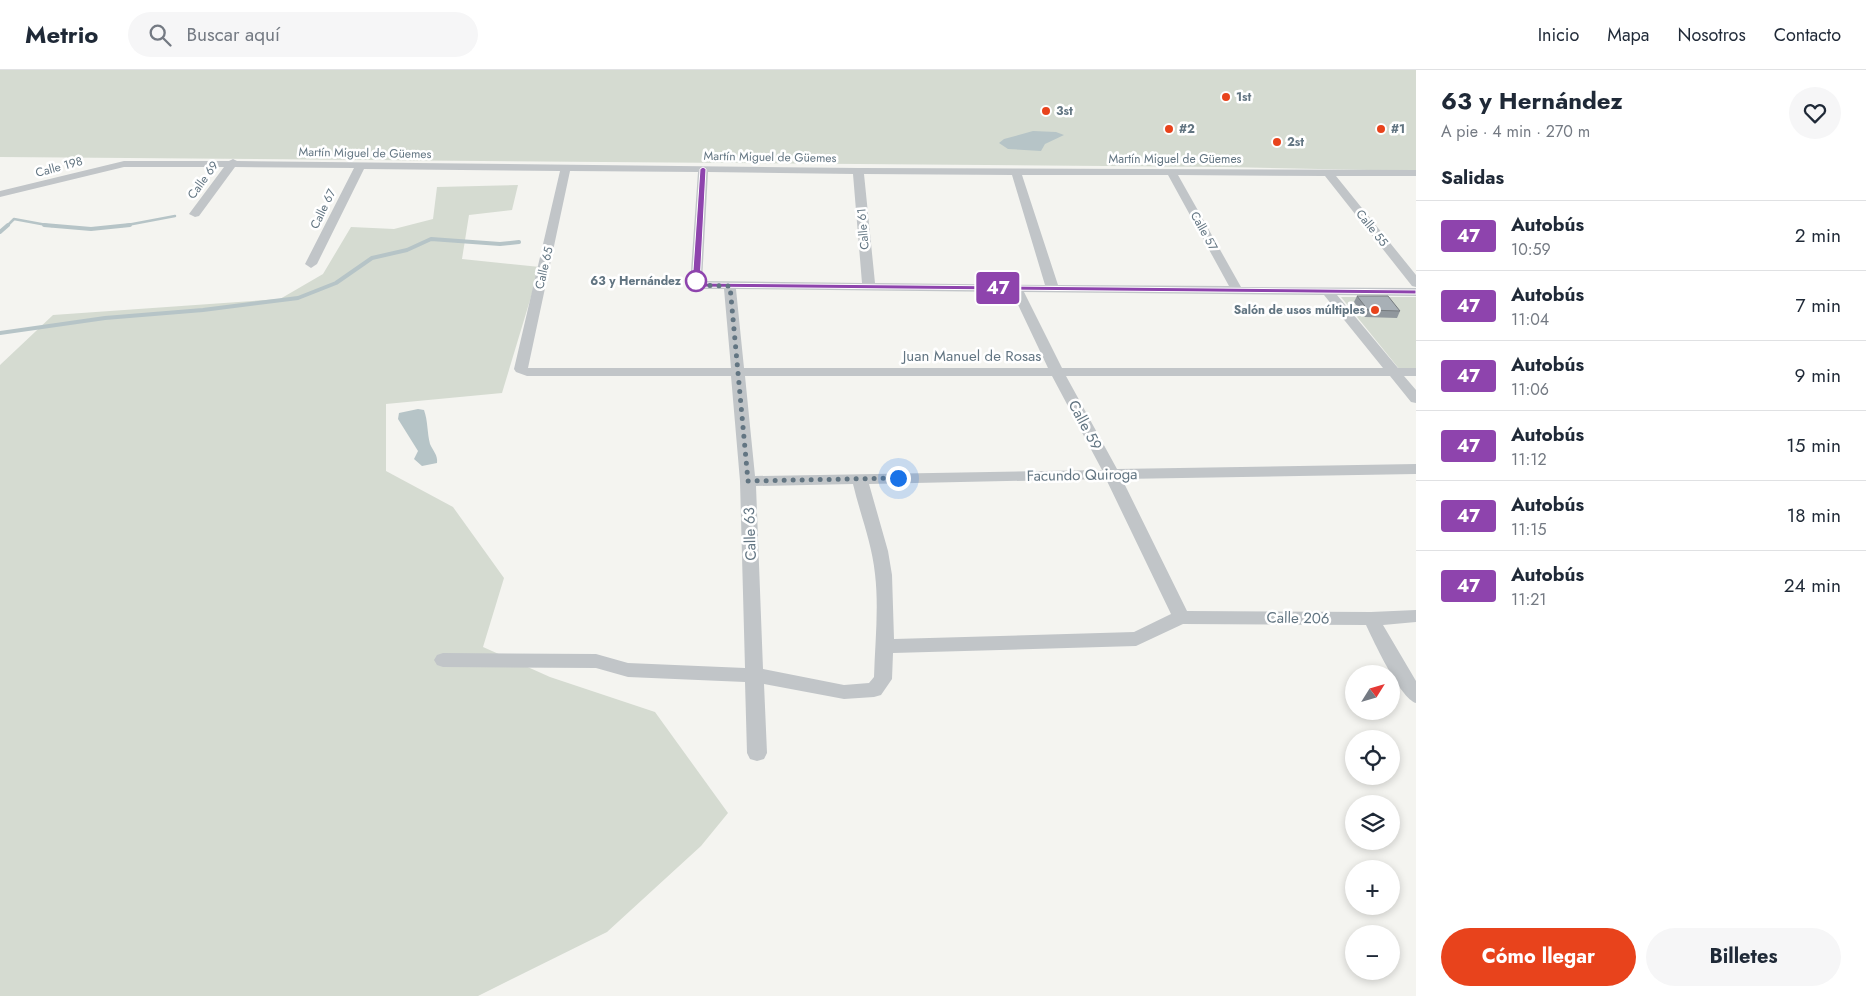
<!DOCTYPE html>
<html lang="es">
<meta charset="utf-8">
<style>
body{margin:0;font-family:Jost,sans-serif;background:#f6f6f7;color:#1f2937;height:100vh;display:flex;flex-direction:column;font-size:19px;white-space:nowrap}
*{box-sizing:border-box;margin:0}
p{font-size:16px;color:#747a83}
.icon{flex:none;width:28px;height:28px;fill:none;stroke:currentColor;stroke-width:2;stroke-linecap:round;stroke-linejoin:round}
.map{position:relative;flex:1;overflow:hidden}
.details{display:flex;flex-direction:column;background:#fff;width:450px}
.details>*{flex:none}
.badge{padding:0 10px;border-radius:4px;font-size:18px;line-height:32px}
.needle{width:32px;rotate:53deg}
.buttons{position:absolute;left:1345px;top:595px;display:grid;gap:10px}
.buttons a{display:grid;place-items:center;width:55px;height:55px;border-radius:50%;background:#fff;box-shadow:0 2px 8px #0003;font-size:25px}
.you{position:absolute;width:25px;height:25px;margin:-12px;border:4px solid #fff;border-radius:50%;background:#1a73e8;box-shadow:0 0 0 8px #1a73e833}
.map>.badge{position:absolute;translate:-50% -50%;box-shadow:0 0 0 2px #fff}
h2{padding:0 25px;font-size:19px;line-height:45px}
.round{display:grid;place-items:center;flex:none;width:52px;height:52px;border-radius:26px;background:#f6f6f7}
.summary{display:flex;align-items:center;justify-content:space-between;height:85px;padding:0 25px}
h1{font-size:24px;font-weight:700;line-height:38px}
.cta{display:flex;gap:10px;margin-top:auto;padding:10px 25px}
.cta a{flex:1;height:58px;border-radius:30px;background:#e8431c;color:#fff;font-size:20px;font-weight:700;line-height:58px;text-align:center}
.cta a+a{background:#f6f6f7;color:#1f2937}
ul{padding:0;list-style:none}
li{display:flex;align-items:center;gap:15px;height:70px;padding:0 25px;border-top:1px solid #e0e1e3}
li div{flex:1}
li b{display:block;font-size:19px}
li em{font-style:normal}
li .badge{min-width:55px;font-weight:700;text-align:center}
header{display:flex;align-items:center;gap:30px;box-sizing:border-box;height:70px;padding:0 25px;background:#fff;border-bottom:1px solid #e0e1e3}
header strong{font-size:24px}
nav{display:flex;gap:28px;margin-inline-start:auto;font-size:18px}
.search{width:350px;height:45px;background:#f6f6f7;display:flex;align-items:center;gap:12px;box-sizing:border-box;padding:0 18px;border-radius:28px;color:#747a83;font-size:19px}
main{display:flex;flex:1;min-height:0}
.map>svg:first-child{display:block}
.green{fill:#d5dbd1}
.water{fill:#b6c4c7}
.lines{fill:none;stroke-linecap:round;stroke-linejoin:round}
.stream-far1{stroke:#b6c4c7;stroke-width:2.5}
.stream{stroke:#b6c4c7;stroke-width:4}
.minor{fill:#c1c5c8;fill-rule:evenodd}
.wall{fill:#90979d}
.building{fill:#a8b0b6;stroke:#767b7f}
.line{fill:#8e44ad;stroke:#fff}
.walk{stroke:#627582;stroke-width:5;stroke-dasharray:0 9}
.poi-dot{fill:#e8431c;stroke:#fff;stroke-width:2}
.stop-dot{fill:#fff;stroke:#8e44ad;stroke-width:2.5}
.labels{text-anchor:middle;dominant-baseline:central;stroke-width:5;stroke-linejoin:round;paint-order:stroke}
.far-poi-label{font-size:12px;font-weight:bold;fill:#627582;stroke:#fff;text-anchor:start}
.far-street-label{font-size:12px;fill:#627582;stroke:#fff}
.far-stop-label{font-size:12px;font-weight:bold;fill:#627582;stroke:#fff;text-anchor:end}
.street-label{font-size:15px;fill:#627582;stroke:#fff}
</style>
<header>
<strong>Metrio</strong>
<div class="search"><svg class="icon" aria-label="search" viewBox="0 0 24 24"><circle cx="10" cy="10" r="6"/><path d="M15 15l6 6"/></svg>Buscar aquí</div>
<nav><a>Inicio</a><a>Mapa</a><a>Nosotros</a><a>Contacto</a></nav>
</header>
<main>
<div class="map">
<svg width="1416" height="926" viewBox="0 0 1416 926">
<rect width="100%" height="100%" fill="#f4f4f0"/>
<g class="green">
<polygon points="0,0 1416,0 1416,101 1225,97 0,87"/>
<polygon points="518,115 512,140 469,145 462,189 540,197 502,323 386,334 386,401 453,437 504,508 483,577 550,607 655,642 728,743 701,776 607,862 478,926 0,926 0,295 53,245 280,229 323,204 351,157 394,159 433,149 437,117"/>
<polygon points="1341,227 1416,227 1416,300 1400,300"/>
</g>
<g class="water">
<polygon points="1033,61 1056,62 1064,65 1045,74 1041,81 1008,79 999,73 1004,69"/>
<path d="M 418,339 L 424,340 C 428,351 427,362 430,374 C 433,381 438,385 437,393 L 422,396 L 414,389 L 418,381 L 398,349 L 399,343 Z"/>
</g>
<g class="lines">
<g class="stream-far1">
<polyline points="7,156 14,149 52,156"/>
<polyline points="122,156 175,146"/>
</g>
<g class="stream">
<polyline points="44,155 91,159 130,155"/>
<polyline points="0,162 8,155"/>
<polyline points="0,263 105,248 203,240 298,228 336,213 372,188 407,180 431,169 500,174 519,172"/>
</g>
<path class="minor" d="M 233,89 L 237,91 L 858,98 L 1416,100 L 1416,106 L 1336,106 L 1416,205 L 1416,217 L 1412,216 L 1325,106 L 1178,105 L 1241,217 L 1416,218 L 1416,226 L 1337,225 L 1398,298 L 1416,298 L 1416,306 L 1404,306 L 1416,320 L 1416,333 L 1411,332 L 1390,306 L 1066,306 L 1117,399 L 1416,394 L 1416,404 L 1122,409 L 1187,541 L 1371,542 L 1416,540 L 1416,552 L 1383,555 L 1416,611 L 1416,633 C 1400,628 1374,572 1366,555 L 1183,554 L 1136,576 L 893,583 L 892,609 L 881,625 L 874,627 L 844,629 L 764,614 L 767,683 L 764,689 L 757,691 L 750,689 L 747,683 L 745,612 L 628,607 L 596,598 L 443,597 L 437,595 L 434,590 L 437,585 L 443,583 L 596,584 L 628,593 L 745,598 L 740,411 L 731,306 L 527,306 L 516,302 L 514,299 L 560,101 L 364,99 L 317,194 L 311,198 L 305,194 L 354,98 L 235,97 L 199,146 L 195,147 L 189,144 L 224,97 L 124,97 L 0,127 L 0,121 L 124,91 L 229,91 ZM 570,101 L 698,102 L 690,215 L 696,219 L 724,219 L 731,298 L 528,298 ZM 708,102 L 853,104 L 862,213 L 702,211 ZM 864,104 L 1012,105 L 1045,215 L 875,213 ZM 1022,105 L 1168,105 L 1229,216 L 1058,215 ZM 736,219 L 1012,222 L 1048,298 L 744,298 ZM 1024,222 L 1324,225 L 1383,298 L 1062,298 ZM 745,306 L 1052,306 L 1102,400 L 755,406 ZM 1106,409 L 1171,544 L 1134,562 L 894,569 L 892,505 L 888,481 L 869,414 ZM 853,414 C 860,444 872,473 875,504 C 879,538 875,573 874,607 L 869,613 L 844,615 L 763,599 L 756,416 Z"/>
</g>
<polygon class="wall" points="1357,226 1400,241 1397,248 1365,247 1354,232"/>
<polygon class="building" points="1357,226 1388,226 1400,241 1368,240"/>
<polygon class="line" points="703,97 706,99 700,213 1416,220 1416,224 696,217 692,215 700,99"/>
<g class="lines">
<polyline class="walk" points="696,211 696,215 730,216 748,411 898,408"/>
</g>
<g class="poi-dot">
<circle cx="1226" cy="27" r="5"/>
<circle cx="1046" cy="41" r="5"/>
<circle cx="1169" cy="59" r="5"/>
<circle cx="1381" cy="59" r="5"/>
<circle cx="1277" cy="72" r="5"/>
<circle cx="1375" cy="240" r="5"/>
</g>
<circle class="stop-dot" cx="696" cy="211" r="10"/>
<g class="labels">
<g class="far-poi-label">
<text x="1236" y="27">1st</text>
<text x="1056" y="41">3st</text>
<text x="1179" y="59">#2</text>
<text x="1391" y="59">#1</text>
<text x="1287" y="72">2st</text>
<text x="1365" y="240" text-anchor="end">Salón de usos múltiples</text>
</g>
<g class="far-street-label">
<text transform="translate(365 83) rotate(1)">Martín Miguel de Güemes</text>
<text transform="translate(770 87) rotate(1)">Martín Miguel de Güemes</text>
<text x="1175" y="89">Martín Miguel de Güemes</text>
<text transform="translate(59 97) rotate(-15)">Calle 198</text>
<text transform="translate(203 110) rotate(-54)">Calle 69</text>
<text transform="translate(323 139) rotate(-64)">Calle 67</text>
<text transform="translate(1372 158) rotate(51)">Calle 55</text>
<text transform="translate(863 159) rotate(-95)">Calle 61</text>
<text transform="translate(1204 161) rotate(61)">Calle 57</text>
<text transform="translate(544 198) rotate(-77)">Calle 65</text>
</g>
<g class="far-stop-label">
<text x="681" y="211">63 y Hernández</text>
</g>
<g class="street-label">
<text x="972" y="286">Juan Manuel de Rosas</text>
<text transform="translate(1085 355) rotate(62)">Calle 59</text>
<text transform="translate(1082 405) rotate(-1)">Facundo Quiroga</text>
<text transform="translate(750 464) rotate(-92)">Calle 63</text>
<text transform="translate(1298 548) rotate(1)">Calle 206</text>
</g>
</g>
</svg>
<div class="buttons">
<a><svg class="needle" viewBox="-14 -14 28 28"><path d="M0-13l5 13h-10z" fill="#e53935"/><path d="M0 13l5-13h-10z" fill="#747a83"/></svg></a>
<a><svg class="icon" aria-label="locate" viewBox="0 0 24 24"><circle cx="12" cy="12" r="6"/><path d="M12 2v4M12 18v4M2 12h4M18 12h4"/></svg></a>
<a><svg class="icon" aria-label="layers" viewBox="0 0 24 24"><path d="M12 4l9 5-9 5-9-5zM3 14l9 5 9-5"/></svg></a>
<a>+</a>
<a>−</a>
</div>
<div class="you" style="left:898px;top:408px"></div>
<b class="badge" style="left:998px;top:218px;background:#8e44ad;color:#fff">47</b>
</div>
<section class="details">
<div class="summary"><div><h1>63 y Hernández</h1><p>A pie · 4 min · 270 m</p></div><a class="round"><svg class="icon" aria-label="heart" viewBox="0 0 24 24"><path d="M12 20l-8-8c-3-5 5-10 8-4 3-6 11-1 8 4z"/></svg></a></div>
<h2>Salidas</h2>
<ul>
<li><span class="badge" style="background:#8e44ad;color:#fff">47</span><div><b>Autobús</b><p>10:59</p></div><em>2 min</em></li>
<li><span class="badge" style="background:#8e44ad;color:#fff">47</span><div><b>Autobús</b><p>11:04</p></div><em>7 min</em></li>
<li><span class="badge" style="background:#8e44ad;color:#fff">47</span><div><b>Autobús</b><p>11:06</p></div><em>9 min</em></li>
<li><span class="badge" style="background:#8e44ad;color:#fff">47</span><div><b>Autobús</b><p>11:12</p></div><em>15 min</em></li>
<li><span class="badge" style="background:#8e44ad;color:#fff">47</span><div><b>Autobús</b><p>11:15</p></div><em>18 min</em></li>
<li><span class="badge" style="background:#8e44ad;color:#fff">47</span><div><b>Autobús</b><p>11:21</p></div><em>24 min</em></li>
</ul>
<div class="cta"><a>Cómo llegar</a><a>Billetes</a></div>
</section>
</main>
